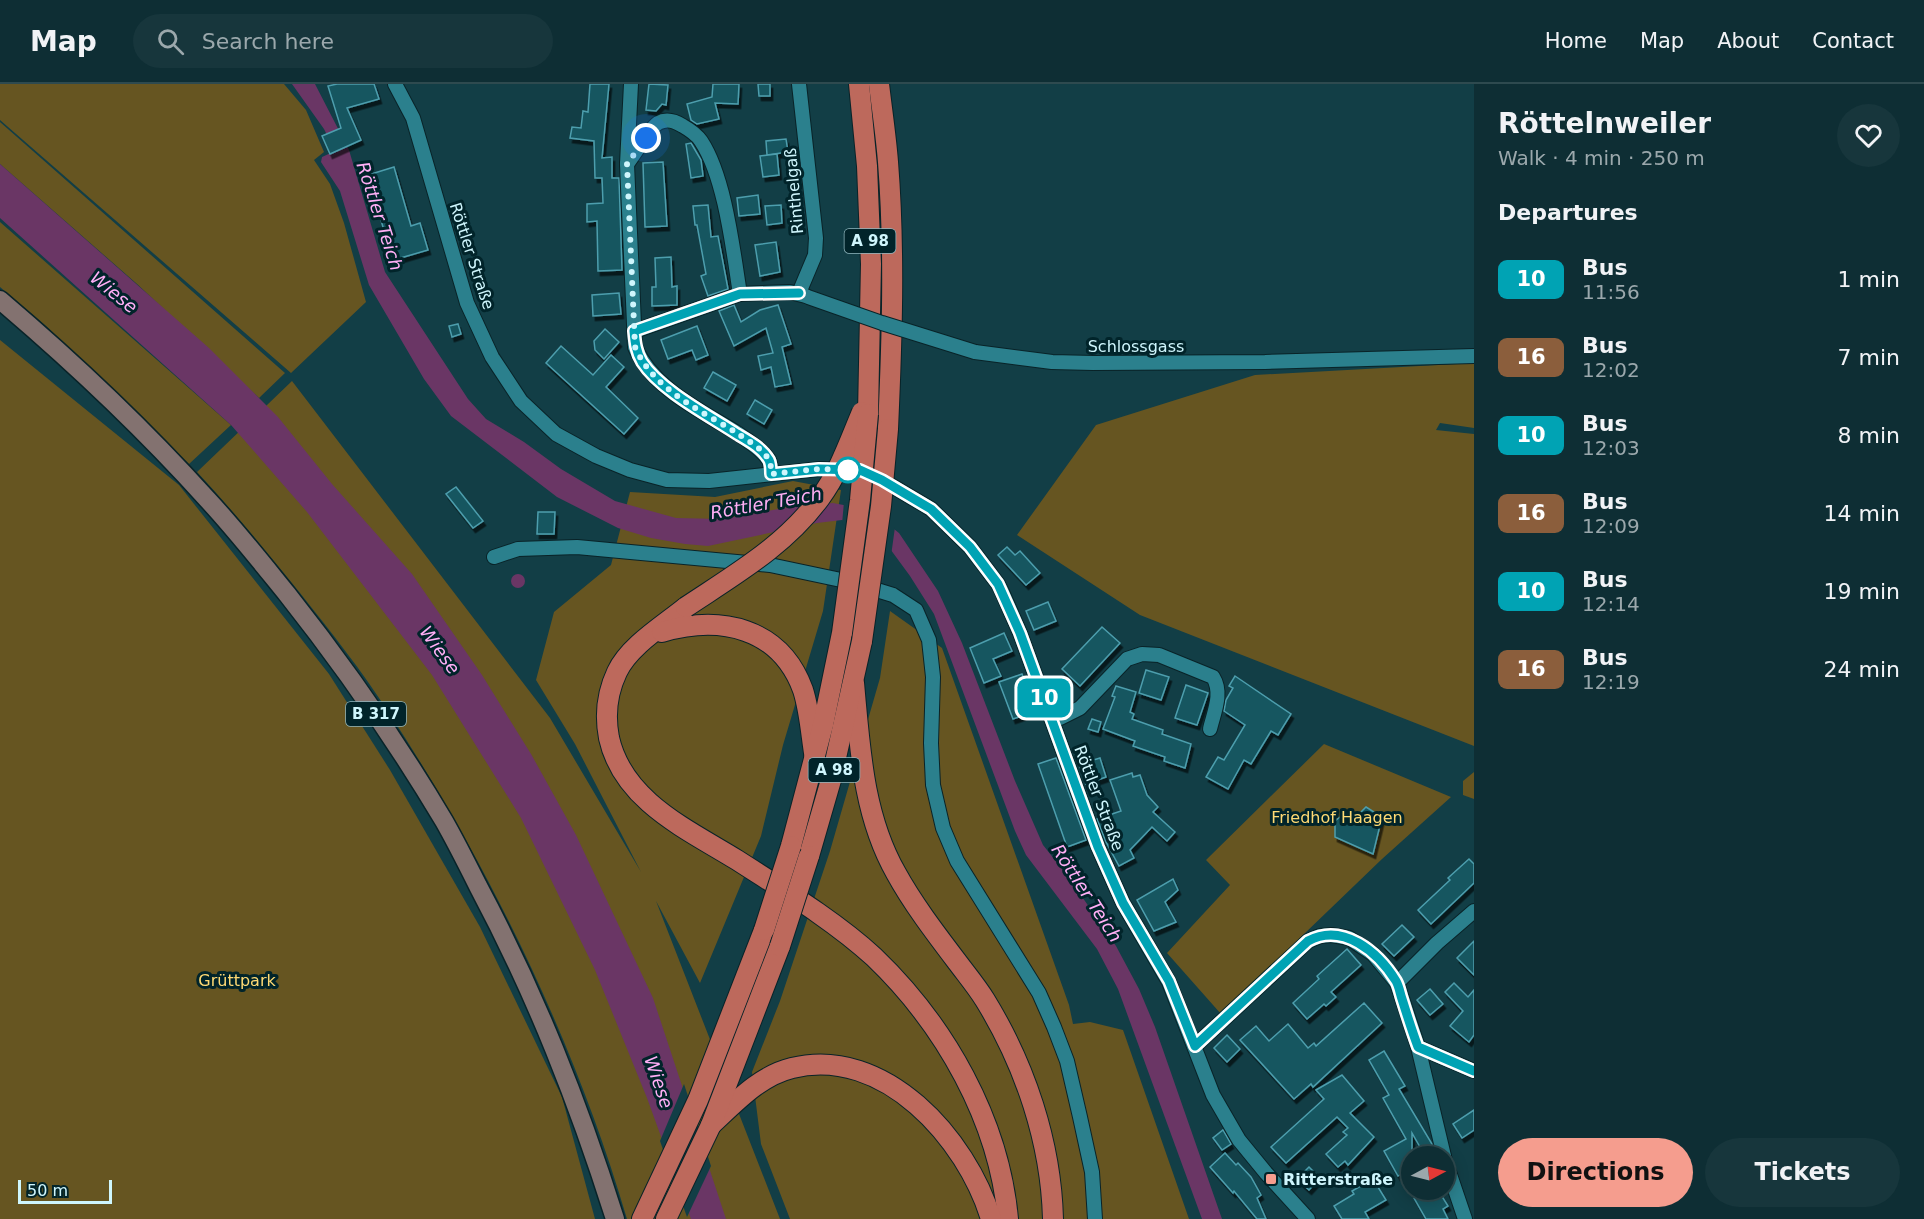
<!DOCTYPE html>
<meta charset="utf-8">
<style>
body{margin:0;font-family:"DejaVu Sans",sans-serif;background:#17363c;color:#f1f3f6;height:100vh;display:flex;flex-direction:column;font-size:22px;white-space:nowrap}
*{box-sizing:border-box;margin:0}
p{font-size:20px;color:#9ba8ac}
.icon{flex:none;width:33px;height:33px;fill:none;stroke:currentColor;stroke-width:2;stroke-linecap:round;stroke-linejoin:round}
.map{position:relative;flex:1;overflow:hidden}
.drawer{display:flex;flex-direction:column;background:#0e2e34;width:450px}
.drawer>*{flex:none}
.badge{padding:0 12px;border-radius:9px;font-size:21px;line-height:39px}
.needle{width:39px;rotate:83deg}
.tools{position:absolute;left:1401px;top:1062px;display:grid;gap:12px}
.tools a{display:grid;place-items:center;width:54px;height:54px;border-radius:50%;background:#0e2e34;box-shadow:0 3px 15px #0003,0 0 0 2px #2e4a4f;font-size:30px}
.scale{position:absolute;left:18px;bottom:15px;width:94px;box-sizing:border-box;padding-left:6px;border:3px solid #cff6fd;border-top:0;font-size:16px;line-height:21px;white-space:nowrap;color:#cff6fd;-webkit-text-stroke:4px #01242a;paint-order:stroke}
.you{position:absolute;width:30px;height:30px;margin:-15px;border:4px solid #fff;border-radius:50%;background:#1a73e8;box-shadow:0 0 0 9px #1a73e833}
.map>.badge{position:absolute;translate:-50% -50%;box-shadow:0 0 0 3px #fff}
h2{padding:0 24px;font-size:22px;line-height:54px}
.round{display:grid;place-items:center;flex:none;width:63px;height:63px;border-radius:32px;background:#17363c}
.headline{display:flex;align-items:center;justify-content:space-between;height:102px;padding:0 24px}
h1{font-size:28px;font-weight:800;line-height:45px}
.action{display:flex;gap:12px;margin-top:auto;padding:12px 24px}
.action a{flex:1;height:69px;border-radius:36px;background:#f59d8e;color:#111;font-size:24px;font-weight:800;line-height:69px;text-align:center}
.action a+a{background:#17363c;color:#f1f3f6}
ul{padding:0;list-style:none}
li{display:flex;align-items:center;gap:18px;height:78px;padding:0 24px}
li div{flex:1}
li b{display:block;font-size:22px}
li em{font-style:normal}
li .badge{min-width:66px;font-weight:700;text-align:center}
header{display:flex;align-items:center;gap:36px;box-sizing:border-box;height:84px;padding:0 30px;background:#0e2e34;border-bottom:2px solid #2e4a4f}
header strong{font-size:28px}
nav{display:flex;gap:33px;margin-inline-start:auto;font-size:21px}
.search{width:420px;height:54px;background:#17363c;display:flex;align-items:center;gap:15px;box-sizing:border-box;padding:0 21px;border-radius:33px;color:#9ba8ac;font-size:22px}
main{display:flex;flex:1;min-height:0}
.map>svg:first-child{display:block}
.green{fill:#665521}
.water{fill:#6a3665}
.pier{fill:#123e46}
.building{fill:#145661;stroke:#4d9ead;stroke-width:1.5;filter:url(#shadow)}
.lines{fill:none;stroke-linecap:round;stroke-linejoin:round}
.minor-casing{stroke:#092328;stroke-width:16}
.major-casing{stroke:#092328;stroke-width:21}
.highway-casing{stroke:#092328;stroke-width:22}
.minor{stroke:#2b808d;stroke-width:14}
.major{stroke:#837270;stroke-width:18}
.highway{stroke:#bd695c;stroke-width:20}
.minor-bridge-casing{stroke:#092328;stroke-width:16;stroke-linecap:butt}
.highway-bridge-casing{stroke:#092328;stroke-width:22;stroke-linecap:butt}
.minor-bridge{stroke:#2b808d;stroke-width:14}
.highway-bridge{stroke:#bd695c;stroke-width:20}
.line-casing{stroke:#fff;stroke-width:14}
.line{stroke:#00a3b4;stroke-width:9}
.walk{stroke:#cff6fd;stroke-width:6;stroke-dasharray:0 10.8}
.stop-dot{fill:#fff;stroke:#00a3b4;stroke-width:3}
.poi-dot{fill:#f59d8e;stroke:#01242a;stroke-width:2}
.labels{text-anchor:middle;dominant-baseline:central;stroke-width:6;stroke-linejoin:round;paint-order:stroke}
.shield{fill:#01242a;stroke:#91b7be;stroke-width:1.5}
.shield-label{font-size:15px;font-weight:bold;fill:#cff6fd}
.street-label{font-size:16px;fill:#cff6fd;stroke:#01242a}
.park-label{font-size:16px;fill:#ffda74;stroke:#01242a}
.poi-label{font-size:16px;font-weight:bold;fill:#cff6fd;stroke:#01242a;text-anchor:start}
.water-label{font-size:18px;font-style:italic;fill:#ffaff6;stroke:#01242a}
</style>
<header>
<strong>Map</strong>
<div class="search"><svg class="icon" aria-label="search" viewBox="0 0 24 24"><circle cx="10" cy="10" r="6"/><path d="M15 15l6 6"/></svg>Search here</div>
<nav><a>Home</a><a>Map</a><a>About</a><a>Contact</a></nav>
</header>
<main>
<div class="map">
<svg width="1474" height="1135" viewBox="0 0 1474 1135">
<defs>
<filter id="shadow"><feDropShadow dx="2.5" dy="4.5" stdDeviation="0" flood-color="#0009"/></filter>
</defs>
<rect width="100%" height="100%" fill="#123e46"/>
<g class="green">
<polygon points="0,0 284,0 306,26 324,68 314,76 330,100 344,139 366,218 291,289 0,36"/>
<polygon points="0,38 285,289 259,314 137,200 0,80"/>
<polygon points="0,138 231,341 189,380 46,242 0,203"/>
<polygon points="0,256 179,401 329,590 390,686 480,843 562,1013 595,1135 0,1135"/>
<polygon points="1474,279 1474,344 1440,339 1436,346 1474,350 1474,662 1140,531 1017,451 1096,341 1255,291"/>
<path d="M 292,297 L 550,634 L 641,788 L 575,660 L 536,596 L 554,528 L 611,481 L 630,408 L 715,413 L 793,397 L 841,406 L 823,527 L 783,661 L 761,752 L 700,899 L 656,817 L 780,1135 L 627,1135 C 575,958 490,783 389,629 C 362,587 331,548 300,509 C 267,468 233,427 197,388 Z"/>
<polygon points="890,527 942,564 1069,921 1073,940 1090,938 1123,946 1189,1135 790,1135 761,1060 752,988 780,917 830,767 880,594"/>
<polygon points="1324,660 1451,713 1382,775 1221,930 1167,869 1230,801 1206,776"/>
<polygon points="1474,688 1474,715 1463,711 1463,697"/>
</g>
<g class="water">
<polygon points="292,0 315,0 349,66 385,188 468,315 486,335 524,358 561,385 615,417 676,434 722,435 795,422 833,419 870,426 899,449 938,507 962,559 1015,697 1043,761 1067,791 1116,862 1139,905 1155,943 1222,1135 1202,1135 1118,905 1097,865 1026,771 1015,747 934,530 910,492 888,462 872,449 842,436 817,439 708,462 685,460 651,454 618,444 557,413 451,332 424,295 369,201 340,107 321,78 322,73 335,67 324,45"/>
<polygon points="0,80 209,264 278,333 332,400 412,490 482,591 531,670 576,751 653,914 726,1135 691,1135 647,1014 595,886 521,734 432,591 307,428 231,341 0,134"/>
<circle cx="518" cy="497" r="7"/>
</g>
<g class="pier">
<polygon points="844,418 872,423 895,443 891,472 885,464 870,452 842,440"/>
<polygon points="684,1000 711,1082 687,1133 660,1057"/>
</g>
<g class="building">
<polygon points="337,0 374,0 379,15 347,24 361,56 330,70 322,52 341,44 328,2"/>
<polygon points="590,0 609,0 602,74 612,73 612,94 619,94 622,186 598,187 597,137 587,138 587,120 603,119 602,94 595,94 594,57 570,54 572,43 581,44 583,27 588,28"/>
<polygon points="649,0 668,1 666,21 662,20 656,27 646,26"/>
<polygon points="713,0 739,0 738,20 715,19 719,35 697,40 691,36 687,20 712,13"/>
<polygon points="758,0 770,0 770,12 759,12"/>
<polygon points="786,55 788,68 767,71 766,57"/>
<polygon points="691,59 701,76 703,92 691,94 686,60"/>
<polygon points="777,70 779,91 763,93 760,72"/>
<polygon points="663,78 667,142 645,143 643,79"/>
<polygon points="394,83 411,142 420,139 428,166 397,175 388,149 385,150 368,91"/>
<polygon points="758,111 760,130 739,132 737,114"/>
<polygon points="708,121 711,153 718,152 728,205 708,212 701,192 706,190 697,141 695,141 693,122"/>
<polygon points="781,121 782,139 767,141 765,122"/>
<polygon points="776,158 780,188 760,192 755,161"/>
<polygon points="671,173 672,203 677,202 677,221 652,222 652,203 656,203 655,174"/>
<polygon points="619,209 621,230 593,232 592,211"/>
<polygon points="734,221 741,238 760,226 778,221 791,260 782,263 791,300 775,303 771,283 761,286 758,272 773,269 766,244 734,262 719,227"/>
<polygon points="458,240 461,250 452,253 449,242"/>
<polygon points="697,242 708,271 696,276 692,266 668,275 661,256"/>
<polygon points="605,245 619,258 604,275 595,266 594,257"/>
<polygon points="561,262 593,291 611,271 624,283 606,303 638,334 624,350 546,279"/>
<polygon points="713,288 736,301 727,317 704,304"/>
<polygon points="755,316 772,326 764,340 747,330"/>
<polygon points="456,403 483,437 473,444 446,410"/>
<polygon points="538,428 555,428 554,450 537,450"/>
<polygon points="1007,463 1015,471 1020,467 1040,489 1026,501 998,471"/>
<polygon points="1048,518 1056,537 1034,546 1026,527"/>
<polygon points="1102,543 1120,559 1080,602 1062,585"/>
<polygon points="1004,549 1012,567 993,575 1001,592 984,599 970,564"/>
<polygon points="1146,586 1169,593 1161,616 1139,609"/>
<polygon points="1022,590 1036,627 1013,635 999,598"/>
<polygon points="1235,592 1291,630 1278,651 1271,647 1251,680 1244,676 1228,705 1206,693 1218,673 1224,676 1245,641 1224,627 1226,616 1233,604 1229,602"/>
<polygon points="1186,601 1208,609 1197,641 1175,634"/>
<polygon points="1116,602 1136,608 1130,628 1134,630 1132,635 1163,646 1162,650 1191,660 1185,684 1164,677 1165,673 1133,662 1135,657 1103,645 1115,613 1112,612"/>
<polygon points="1092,635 1101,638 1098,648 1088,645"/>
<polygon points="1056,674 1086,756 1067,763 1038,680"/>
<polygon points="1100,674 1106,693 1086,700 1080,683 1088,680 1087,678"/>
<polygon points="1132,689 1133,693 1140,691 1147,711 1158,723 1153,728 1175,748 1167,757 1152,743 1130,766 1134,774 1119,782 1106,758 1097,735 1121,727 1110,696"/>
<polygon points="1366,723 1382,733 1373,770 1335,753 1335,737 1349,726 1357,732"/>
<polygon points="1469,775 1474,780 1474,799 1431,840 1418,826 1450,796 1448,794"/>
<polygon points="1173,795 1178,806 1165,818 1176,838 1154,847 1137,816"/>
<polygon points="1402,841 1414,853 1394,872 1382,860"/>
<polygon points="1474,857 1474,891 1457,874"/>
<polygon points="1347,865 1361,881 1331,908 1336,913 1326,922 1324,920 1307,935 1293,919 1319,895 1317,892"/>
<polygon points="1454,899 1468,913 1474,906 1474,951 1469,958 1450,942 1463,927 1445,908"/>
<polygon points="1430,905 1443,920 1430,931 1417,916"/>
<polygon points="1364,919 1382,939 1313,1003 1311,1000 1294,1015 1240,956 1256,942 1269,957 1288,940 1308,964 1314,959 1316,962"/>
<polygon points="1227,951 1240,965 1227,978 1214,964"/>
<polygon points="1384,967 1405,1002 1399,1005 1432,1060 1433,1065 1424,1070 1412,1049 1412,1101 1404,1088 1398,1092 1384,1067 1406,1055 1383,1014 1389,1011 1369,976"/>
<polygon points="1342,991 1364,1017 1350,1029 1374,1053 1348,1081 1345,1077 1338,1083 1326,1070 1347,1051 1343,1048 1348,1044 1337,1033 1286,1079 1271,1063 1324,1015 1316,1006"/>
<polygon points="1474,1026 1474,1046 1462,1054 1453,1040"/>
<polygon points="1223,1046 1231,1060 1222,1066 1213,1054"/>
<polygon points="1225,1069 1236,1081 1238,1079 1251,1093 1261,1111 1257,1114 1266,1135 1257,1135 1234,1107 1233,1109 1210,1083"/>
<polygon points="1309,1083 1320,1094 1309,1106 1297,1095"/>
<polygon points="1373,1095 1386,1116 1365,1128 1369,1135 1342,1135 1334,1122 1354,1110 1352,1107"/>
<polygon points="1414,1106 1438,1106 1448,1122 1443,1125 1448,1135 1426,1135 1414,1114 1418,1112"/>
</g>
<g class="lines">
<g class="minor-casing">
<g id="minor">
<polyline points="395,0 413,34 467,219 492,273 521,317 556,350 596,372 630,386 667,396 709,397 819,385 860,386 882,396 931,425 970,463 998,500 1002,508 1020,549 1098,763 1123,819 1169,898 1213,1011 1239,1056 1266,1089 1308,1135"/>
<path d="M 631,0 L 627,80 L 635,263 C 653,305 700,326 737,349 C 748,357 761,364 769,376 C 771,380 771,385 771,390"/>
<path d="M 627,80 C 634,71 650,44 658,39 C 667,34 675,37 683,42 C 690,46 697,51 701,57 C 725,93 733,166 740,210"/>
<polyline points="799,209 815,171 816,154 799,0"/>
<polyline points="635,247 740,210 790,208 806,212"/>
<polyline points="975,268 1052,278 1093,279 1265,278 1474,272"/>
<polyline points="494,473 518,465 577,463 770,481 841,496 880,507 893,511 916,526 929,556 933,593 931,659 933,701 943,744 957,777 1039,909 1054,943 1067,977 1080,1033 1092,1088 1095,1135"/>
<path d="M 1052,636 L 1060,634 L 1080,624 L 1127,575 L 1142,570 L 1159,571 L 1213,593 C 1223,609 1214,628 1210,645"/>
<polyline points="1397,899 1437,859 1474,827"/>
<polyline points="1195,962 1308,857 1320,852 1332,851 1349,854 1373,870 1397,899 1418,963 1444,1072"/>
<polyline points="1418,963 1474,987"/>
<polyline points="1444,1073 1465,1135"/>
</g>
</g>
<g class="major-casing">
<path id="major" d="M 0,216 C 73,278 143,344 207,415 C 235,445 261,478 287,510 C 344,582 397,658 444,737 C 456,758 467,780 478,802 C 536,911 578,1018 615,1135"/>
</g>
<g class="highway-casing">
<g id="highway">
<polyline points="859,0 867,82 871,180 868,330"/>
<path d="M 879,0 C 882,26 886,52 888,78 C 895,167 892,256 888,345"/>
<path d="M 686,523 C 664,541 629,562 617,588 C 607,609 605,633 609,654 C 623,717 687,745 737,776 C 782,805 835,837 874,873 C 945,941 999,1036 1008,1135"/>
<path d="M 662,548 C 720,531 780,543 803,606 C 810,628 811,652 815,675"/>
<path d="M 854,599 C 860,664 863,731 896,789 C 913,820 936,850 958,879 C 967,891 977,903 985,916 C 1025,981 1051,1058 1053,1135"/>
<polyline points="791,762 823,641 842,549"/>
<polyline points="809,772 831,696 862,557"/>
<path d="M 711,1041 C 735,1019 759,992 792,984 C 884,961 967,1055 991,1135"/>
<polyline points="642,1135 698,1016 764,846"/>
<polyline points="666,1135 711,1041 780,862"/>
</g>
</g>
<use href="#minor" class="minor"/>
<use href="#major" class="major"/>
<use href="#highway" class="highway"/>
<g class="minor-bridge-casing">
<polyline id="minor-bridge" points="808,213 882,239 975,268"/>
</g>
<g class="highway-bridge-casing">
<g id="highway-bridge">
<path d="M 686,523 C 734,491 785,462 820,414 C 839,389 850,356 862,328"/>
<polyline points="842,549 860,416 868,330"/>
<polyline points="862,557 881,422 888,345"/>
<polyline points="764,846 791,762"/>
<polyline points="780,862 809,772"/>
</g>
</g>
<use href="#minor-bridge" class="minor-bridge"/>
<use href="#highway-bridge" class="highway-bridge"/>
</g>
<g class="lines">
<g class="line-casing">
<path id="line" d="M 799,209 L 740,210 L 634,247 C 635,258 636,268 642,278 C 660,306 708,331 737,350 C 749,357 762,364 769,376 C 771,380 771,385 771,390 L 819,385 L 860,386 L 882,396 L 931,425 L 970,463 L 998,500 L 1020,549 L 1098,763 L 1123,819 L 1169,897 L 1195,962 L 1308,857 C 1343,838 1378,868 1396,897 C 1399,902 1400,909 1402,915 C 1407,931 1412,947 1418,963 L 1474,987"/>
</g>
<use href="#line" class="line"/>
<path class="walk" d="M 646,54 L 627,80 L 635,263 C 653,305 700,326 737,349 C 748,357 762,364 769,376 C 771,380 771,385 771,390 L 819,385 L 848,386"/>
</g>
<circle class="stop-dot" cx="848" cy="386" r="12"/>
<rect class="poi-dot" x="1265" y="1089" width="12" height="12" rx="3"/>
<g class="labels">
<g class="shield">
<rect x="844.5" y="145" width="51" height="24" rx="4.5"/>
<rect x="346" y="618" width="60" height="24" rx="4.5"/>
<rect x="808.5" y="674" width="51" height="24" rx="4.5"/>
</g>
<g class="shield-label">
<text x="870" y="157">A 98</text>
<text x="376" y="630">B 317</text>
<text x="834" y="686">A 98</text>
</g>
<g class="street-label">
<text transform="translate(794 107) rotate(-95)">Rinthelgaß</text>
<text transform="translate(472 172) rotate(72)">Röttler Straße</text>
<text x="1136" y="262">Schlossgass</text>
<text transform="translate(1099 714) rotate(69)">Röttler Straße</text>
</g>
<g class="park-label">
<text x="1337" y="733">Friedhof Haagen</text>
<text x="237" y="896">Grüttpark</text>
</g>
<g class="poi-label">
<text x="1283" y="1095">Ritterstraße</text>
</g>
<g class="water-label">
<text transform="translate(380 132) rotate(72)">Röttler Teich</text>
<text transform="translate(114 208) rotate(39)">Wiese</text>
<text transform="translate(766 419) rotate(-10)">Röttler Teich</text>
<text transform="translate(440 566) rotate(54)">Wiese</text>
<text transform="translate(1087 809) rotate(57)">Röttler Teich</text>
<text transform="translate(659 998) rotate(71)">Wiese</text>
</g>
</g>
</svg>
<div class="tools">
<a><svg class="needle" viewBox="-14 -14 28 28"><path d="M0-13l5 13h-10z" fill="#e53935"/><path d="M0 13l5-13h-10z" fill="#9ba8ac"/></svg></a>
</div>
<div class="scale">50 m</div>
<div class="you" style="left:646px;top:54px"></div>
<b class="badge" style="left:1044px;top:614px;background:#00a3b4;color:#fff">10</b>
</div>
<section class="drawer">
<div class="headline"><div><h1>Röttelnweiler</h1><p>Walk · 4 min · 250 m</p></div><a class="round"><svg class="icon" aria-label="heart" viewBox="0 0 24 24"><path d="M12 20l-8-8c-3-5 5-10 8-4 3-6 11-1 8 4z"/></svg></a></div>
<h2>Departures</h2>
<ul>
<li><span class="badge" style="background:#00a3b4;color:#fff">10</span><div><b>Bus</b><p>11:56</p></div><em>1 min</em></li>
<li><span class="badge" style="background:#8b5e3c;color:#fff">16</span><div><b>Bus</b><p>12:02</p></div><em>7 min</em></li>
<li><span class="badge" style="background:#00a3b4;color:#fff">10</span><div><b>Bus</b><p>12:03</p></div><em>8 min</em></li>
<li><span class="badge" style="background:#8b5e3c;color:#fff">16</span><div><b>Bus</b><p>12:09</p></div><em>14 min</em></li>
<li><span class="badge" style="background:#00a3b4;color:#fff">10</span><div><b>Bus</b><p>12:14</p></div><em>19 min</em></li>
<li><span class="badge" style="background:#8b5e3c;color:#fff">16</span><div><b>Bus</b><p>12:19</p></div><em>24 min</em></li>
</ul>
<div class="action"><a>Directions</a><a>Tickets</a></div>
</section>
</main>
